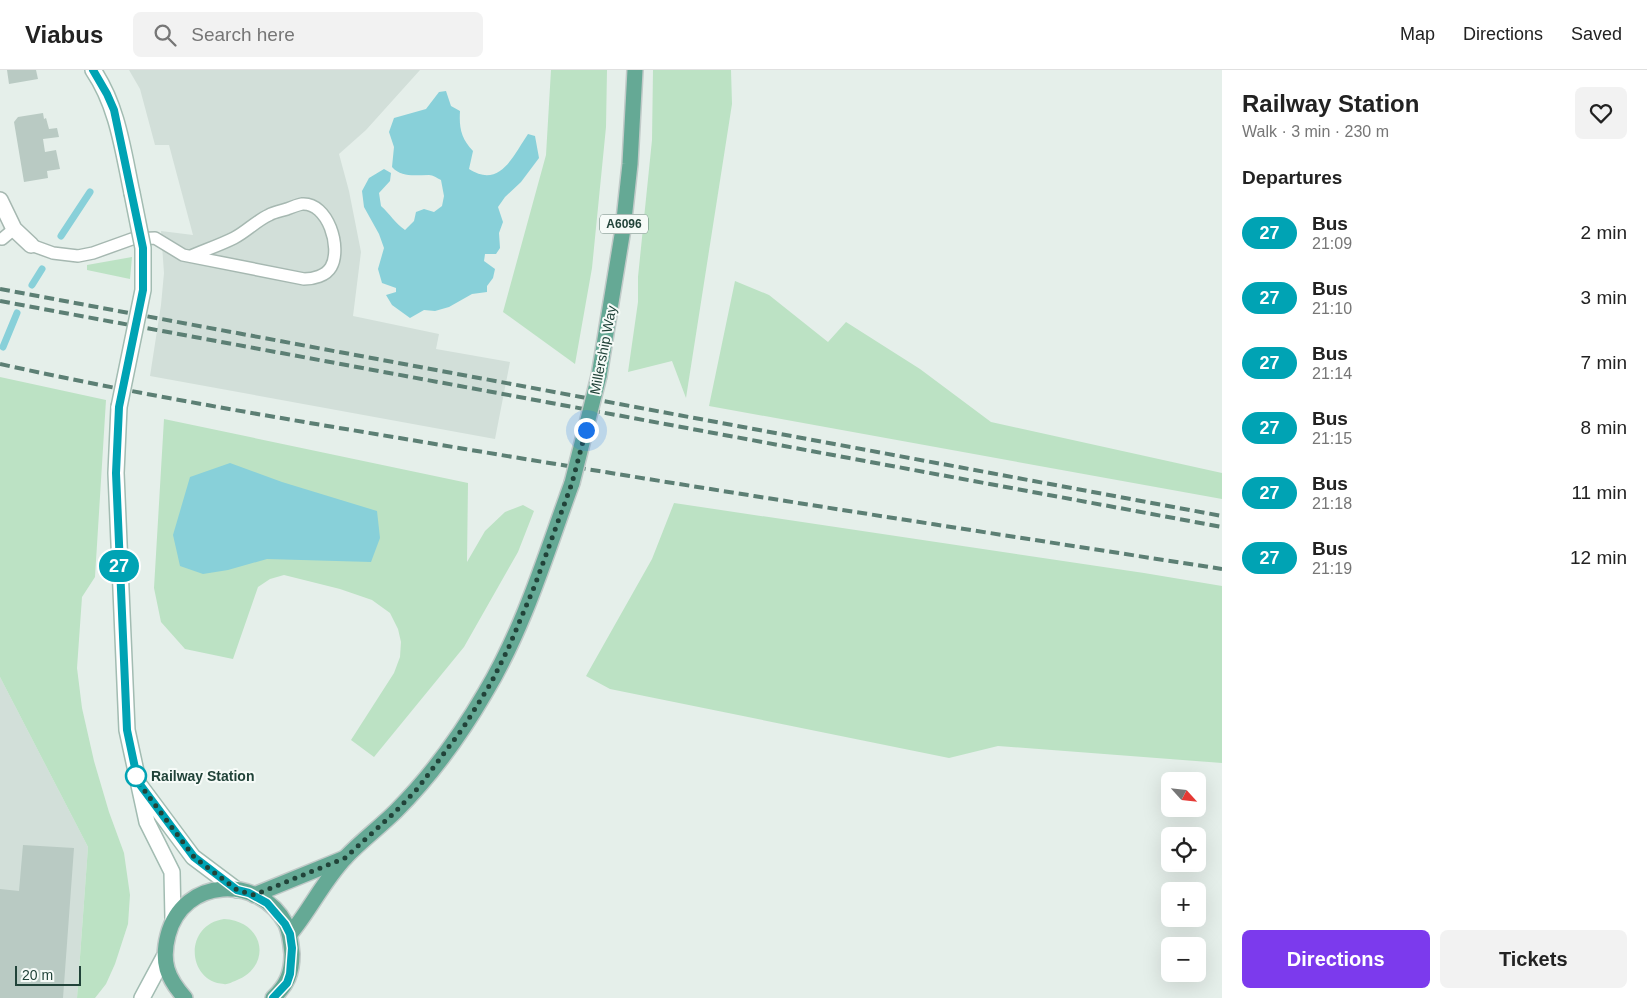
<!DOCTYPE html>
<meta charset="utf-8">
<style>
body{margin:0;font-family:Arial,sans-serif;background:#f2f2f2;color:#222;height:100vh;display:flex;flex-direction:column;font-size:19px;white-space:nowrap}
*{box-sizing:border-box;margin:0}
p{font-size:16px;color:#767676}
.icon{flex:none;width:28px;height:28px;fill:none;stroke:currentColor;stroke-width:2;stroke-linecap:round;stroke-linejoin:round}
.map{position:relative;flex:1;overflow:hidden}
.panel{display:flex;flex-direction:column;background:#fff;width:425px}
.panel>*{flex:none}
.badge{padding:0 10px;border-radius:16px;font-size:18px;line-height:32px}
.needle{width:32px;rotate:117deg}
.fabs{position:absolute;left:1161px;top:702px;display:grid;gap:10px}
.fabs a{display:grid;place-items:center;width:45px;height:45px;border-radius:8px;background:#fff;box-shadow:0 5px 20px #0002;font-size:25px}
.scale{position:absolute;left:15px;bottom:12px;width:66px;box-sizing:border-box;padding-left:5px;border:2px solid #214339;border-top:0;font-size:14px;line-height:18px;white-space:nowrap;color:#214339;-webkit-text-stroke:4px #f6fbf8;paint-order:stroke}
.you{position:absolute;width:25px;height:25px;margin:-12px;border:4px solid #fff;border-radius:50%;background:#1a73e8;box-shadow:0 0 0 8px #1a73e833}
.map>.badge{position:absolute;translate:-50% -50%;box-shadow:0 0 0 2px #fff}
h2{padding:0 20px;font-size:19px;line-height:45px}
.round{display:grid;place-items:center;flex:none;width:52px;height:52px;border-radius:8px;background:#f2f2f2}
.headline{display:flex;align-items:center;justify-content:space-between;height:85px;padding:0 20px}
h1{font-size:24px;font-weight:800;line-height:38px}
.button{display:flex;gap:10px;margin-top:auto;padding:10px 20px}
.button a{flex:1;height:58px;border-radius:8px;background:#7c3aed;color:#fff;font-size:20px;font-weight:800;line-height:58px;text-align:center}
.button a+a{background:#f2f2f2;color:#222}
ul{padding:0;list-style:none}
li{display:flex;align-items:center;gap:15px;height:65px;padding:0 20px}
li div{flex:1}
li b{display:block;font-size:19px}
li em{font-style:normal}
li .badge{min-width:55px;font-weight:700;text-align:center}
header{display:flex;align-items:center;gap:30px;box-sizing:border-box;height:70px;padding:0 25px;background:#fff;border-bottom:1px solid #e0e0e0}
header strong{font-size:24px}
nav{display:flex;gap:28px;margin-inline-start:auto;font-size:18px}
.search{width:350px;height:45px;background:#f2f2f2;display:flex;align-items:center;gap:12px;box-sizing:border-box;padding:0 18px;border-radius:8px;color:#767676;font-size:19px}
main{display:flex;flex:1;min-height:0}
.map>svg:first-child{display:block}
.built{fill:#d2dfd9}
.green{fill:#bce2c4}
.water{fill:#88d0d9}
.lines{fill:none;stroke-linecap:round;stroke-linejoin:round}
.stream{stroke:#88d0d9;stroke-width:7}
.building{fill:#b9cac3}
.lane-casing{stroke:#a6b8b1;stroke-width:14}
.street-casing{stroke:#a6b8b1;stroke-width:18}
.secondary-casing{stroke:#a2bcb2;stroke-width:18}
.primary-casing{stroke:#c1cac8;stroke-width:18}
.lane{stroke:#fff;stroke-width:11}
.street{stroke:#fff;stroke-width:15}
.secondary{stroke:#fff;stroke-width:15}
.primary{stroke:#65a995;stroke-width:15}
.rail{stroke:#5c7f74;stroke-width:4;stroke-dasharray:10 5;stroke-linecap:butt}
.secondary-bridge-casing{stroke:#a2bcb2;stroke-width:18;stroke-linecap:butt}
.primary-bridge-casing{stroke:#c1cac8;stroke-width:18;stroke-linecap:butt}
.secondary-bridge{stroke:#fff;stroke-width:15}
.primary-bridge{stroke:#65a995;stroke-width:15}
.line-casing{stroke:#fff;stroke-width:11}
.line{stroke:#00a3b4;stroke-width:8}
.walk{stroke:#214339;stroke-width:5;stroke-dasharray:0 9}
.stop-dot{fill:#fff;stroke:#00a3b4;stroke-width:2.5}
.labels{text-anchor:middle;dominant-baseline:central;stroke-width:4;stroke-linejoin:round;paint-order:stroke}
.shield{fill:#f6fbf8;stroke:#617a72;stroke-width:1}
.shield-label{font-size:12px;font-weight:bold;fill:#214339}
.street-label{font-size:14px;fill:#214339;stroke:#f6fbf8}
.stop-label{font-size:14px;font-weight:bold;fill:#214339;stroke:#f6fbf8;text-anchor:start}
</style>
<header>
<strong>Viabus</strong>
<div class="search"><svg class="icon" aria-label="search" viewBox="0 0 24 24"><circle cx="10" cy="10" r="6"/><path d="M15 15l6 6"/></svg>Search here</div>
<nav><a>Map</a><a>Directions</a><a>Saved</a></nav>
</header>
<main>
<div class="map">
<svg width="1222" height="928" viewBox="0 0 1222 928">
<rect width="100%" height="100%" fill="#e5efea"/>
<g class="built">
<polygon points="129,0 420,0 366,60 339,84 349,121 361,182 353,246 439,264 436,279 510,292 495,369 150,306 161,235 164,203 161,161 193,165 169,75 155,75 140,19"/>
<polygon points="0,607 88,777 77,928 0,928"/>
</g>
<g class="green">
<polygon points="551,0 607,0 606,57 592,198 575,294 503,242 546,85"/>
<polygon points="653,0 731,0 732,34 686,328 672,291 628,302 638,232 638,207 652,70"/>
<polygon points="132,187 130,209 87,200 87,195"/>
<polygon points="735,211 769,225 828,272 846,252 920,299 991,352 1222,403 1222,429 709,336"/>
<polygon points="0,307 106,330 95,507 82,527 77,598 82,638 94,691 109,742 124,783 130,825 128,854 115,894 106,914 95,928 77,928 88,777 0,607"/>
<polygon points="164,349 468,413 467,492 485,461 505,442 523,435 534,441 518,482 464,577 374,687 351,670 394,603 400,587 401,572 398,559 390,543 372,530 340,519 284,505 270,509 258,517 233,589 185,579 161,552 154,518"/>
<polygon points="674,433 1144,503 1222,516 1222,693 998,676 949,688 610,619 586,606 652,489"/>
<path d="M 224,849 C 265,851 273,897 235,911 C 232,912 227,915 224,914 C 187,912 183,855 224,849 Z"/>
</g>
<g class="water">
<path d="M 446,21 L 451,36 L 460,41 C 459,58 461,68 473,81 L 469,99 C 500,119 513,86 528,64 L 535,66 L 539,88 L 521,112 L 505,127 L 498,137 L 503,152 L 499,163 L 500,178 L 496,184 L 485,184 L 484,191 L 495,199 L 493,208 L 487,216 L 487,222 L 472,224 L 449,237 L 435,241 L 424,240 L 410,248 L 392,235 L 386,225 L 396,222 L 396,218 L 382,213 L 378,199 L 384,178 L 379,164 L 364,137 L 362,121 L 369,108 L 384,99 L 391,103 L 390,111 L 379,123 L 381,136 C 390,144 395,153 405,160 L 414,151 L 416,142 L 424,139 L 434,142 L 442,136 L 444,126 L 441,110 C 437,108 433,105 429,105 C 415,105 402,108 392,97 L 394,77 L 389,62 L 394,48 L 426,39 L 439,22 Z"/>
<polygon points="230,393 282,412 377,441 380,468 371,492 267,489 228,500 203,504 180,496 173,465 190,407"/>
</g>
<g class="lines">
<g class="stream">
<polyline points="61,166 90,122"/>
<polyline points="32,215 42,199"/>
<polyline points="3,277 17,243"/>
</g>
</g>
<g class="building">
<polygon points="7,0 36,0 38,9 9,14"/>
<polygon points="43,43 44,49 46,48 49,59 57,58 59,67 43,69 45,82 56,80 60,99 47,101 48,108 24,112 14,52 18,47"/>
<polygon points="23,775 74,778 63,928 0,928 0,819 19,821"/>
</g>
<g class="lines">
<g class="lane-casing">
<g id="lane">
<polyline points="2,169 14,159"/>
<path d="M 31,175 L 53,183 L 78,186 L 93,183 L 132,169 L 155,168 L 183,185 L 304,209 C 313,209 326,206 331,197 C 342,178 328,132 302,134 C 297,135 292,137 287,139 C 281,141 274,142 269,145 C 256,151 246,162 234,168 C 220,175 205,180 191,186"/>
</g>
</g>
<g class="street-casing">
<polyline id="street" points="0,130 14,159 31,175"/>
</g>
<g class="secondary-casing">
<g id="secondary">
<path d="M 93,0 C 118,37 123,81 132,123"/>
<polyline points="119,337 116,403 127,660 147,752 172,802 173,849"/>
<polyline points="141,717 193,787 237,820"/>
<polyline points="142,928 164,887"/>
</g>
</g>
<g class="primary-casing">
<g id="primary">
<polyline points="599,306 623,159 630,94 635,0"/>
<polyline points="254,825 345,788"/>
<path d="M 290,864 C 310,840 324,810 346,787 C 361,771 380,757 396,741 C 431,706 460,666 485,623 C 524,558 546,484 572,413"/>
<path d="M 185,928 C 167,908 161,892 168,865 C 183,807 259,804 286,854 C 290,863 291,874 292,884 C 292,903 287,915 273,928"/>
</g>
</g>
<use href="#lane" class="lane"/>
<use href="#street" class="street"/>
<use href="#secondary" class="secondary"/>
<use href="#primary" class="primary"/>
<g class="rail">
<polyline points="0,219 1222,446"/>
<polyline points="0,231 1222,457"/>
<path d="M 0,294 C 154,328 310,353 465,379 C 717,421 970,460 1222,499"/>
</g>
<g class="secondary-bridge-casing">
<polyline id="secondary-bridge" points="119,337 143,220 143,178 132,123"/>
</g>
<g class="primary-bridge-casing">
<polyline id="primary-bridge" points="572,413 599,306"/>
</g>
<use href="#secondary-bridge" class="secondary-bridge"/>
<use href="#primary-bridge" class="primary-bridge"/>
</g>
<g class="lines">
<g class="line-casing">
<polyline id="line" points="93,0 107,24 114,40 143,178 143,220 119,337 116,403 127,660 138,712 194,787 237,820 249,823 267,833 285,854 290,864 292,878 290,904 287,913 273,928"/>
</g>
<use href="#line" class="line"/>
<polyline class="walk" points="136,706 138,712 194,787 237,820 254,825 345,788 395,742 418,718 463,658 491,613 508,579 535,515 572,413 586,360"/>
</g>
<circle class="stop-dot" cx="136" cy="706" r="10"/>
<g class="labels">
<rect class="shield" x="600" y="144.5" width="48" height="19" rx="4"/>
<g class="shield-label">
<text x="624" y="154">A6096</text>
</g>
<g class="street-label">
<text transform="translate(603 280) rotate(-79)">Millership Way</text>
</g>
<g class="stop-label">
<text x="151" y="706">Railway Station</text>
</g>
</g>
</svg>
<div class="fabs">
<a><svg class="needle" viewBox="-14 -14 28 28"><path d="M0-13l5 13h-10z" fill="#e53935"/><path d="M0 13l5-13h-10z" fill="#767676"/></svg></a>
<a><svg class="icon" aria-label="locate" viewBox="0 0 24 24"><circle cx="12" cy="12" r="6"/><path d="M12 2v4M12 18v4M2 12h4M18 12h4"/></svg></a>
<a>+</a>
<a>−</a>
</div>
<div class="scale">20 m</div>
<div class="you" style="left:586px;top:360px"></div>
<b class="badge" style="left:119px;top:496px;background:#00a3b4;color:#fff">27</b>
</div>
<section class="panel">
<div class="headline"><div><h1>Railway Station</h1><p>Walk · 3 min · 230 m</p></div><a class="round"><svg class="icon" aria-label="heart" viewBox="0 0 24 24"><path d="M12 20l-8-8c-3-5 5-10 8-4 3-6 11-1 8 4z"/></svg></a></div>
<h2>Departures</h2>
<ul>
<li><span class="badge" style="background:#00a3b4;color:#fff">27</span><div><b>Bus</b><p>21:09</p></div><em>2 min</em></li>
<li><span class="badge" style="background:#00a3b4;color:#fff">27</span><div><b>Bus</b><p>21:10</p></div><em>3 min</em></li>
<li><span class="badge" style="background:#00a3b4;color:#fff">27</span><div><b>Bus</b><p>21:14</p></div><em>7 min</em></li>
<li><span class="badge" style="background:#00a3b4;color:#fff">27</span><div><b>Bus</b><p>21:15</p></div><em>8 min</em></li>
<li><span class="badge" style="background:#00a3b4;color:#fff">27</span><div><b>Bus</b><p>21:18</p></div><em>11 min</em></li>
<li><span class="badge" style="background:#00a3b4;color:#fff">27</span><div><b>Bus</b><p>21:19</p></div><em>12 min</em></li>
</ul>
<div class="button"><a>Directions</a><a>Tickets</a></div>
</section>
</main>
